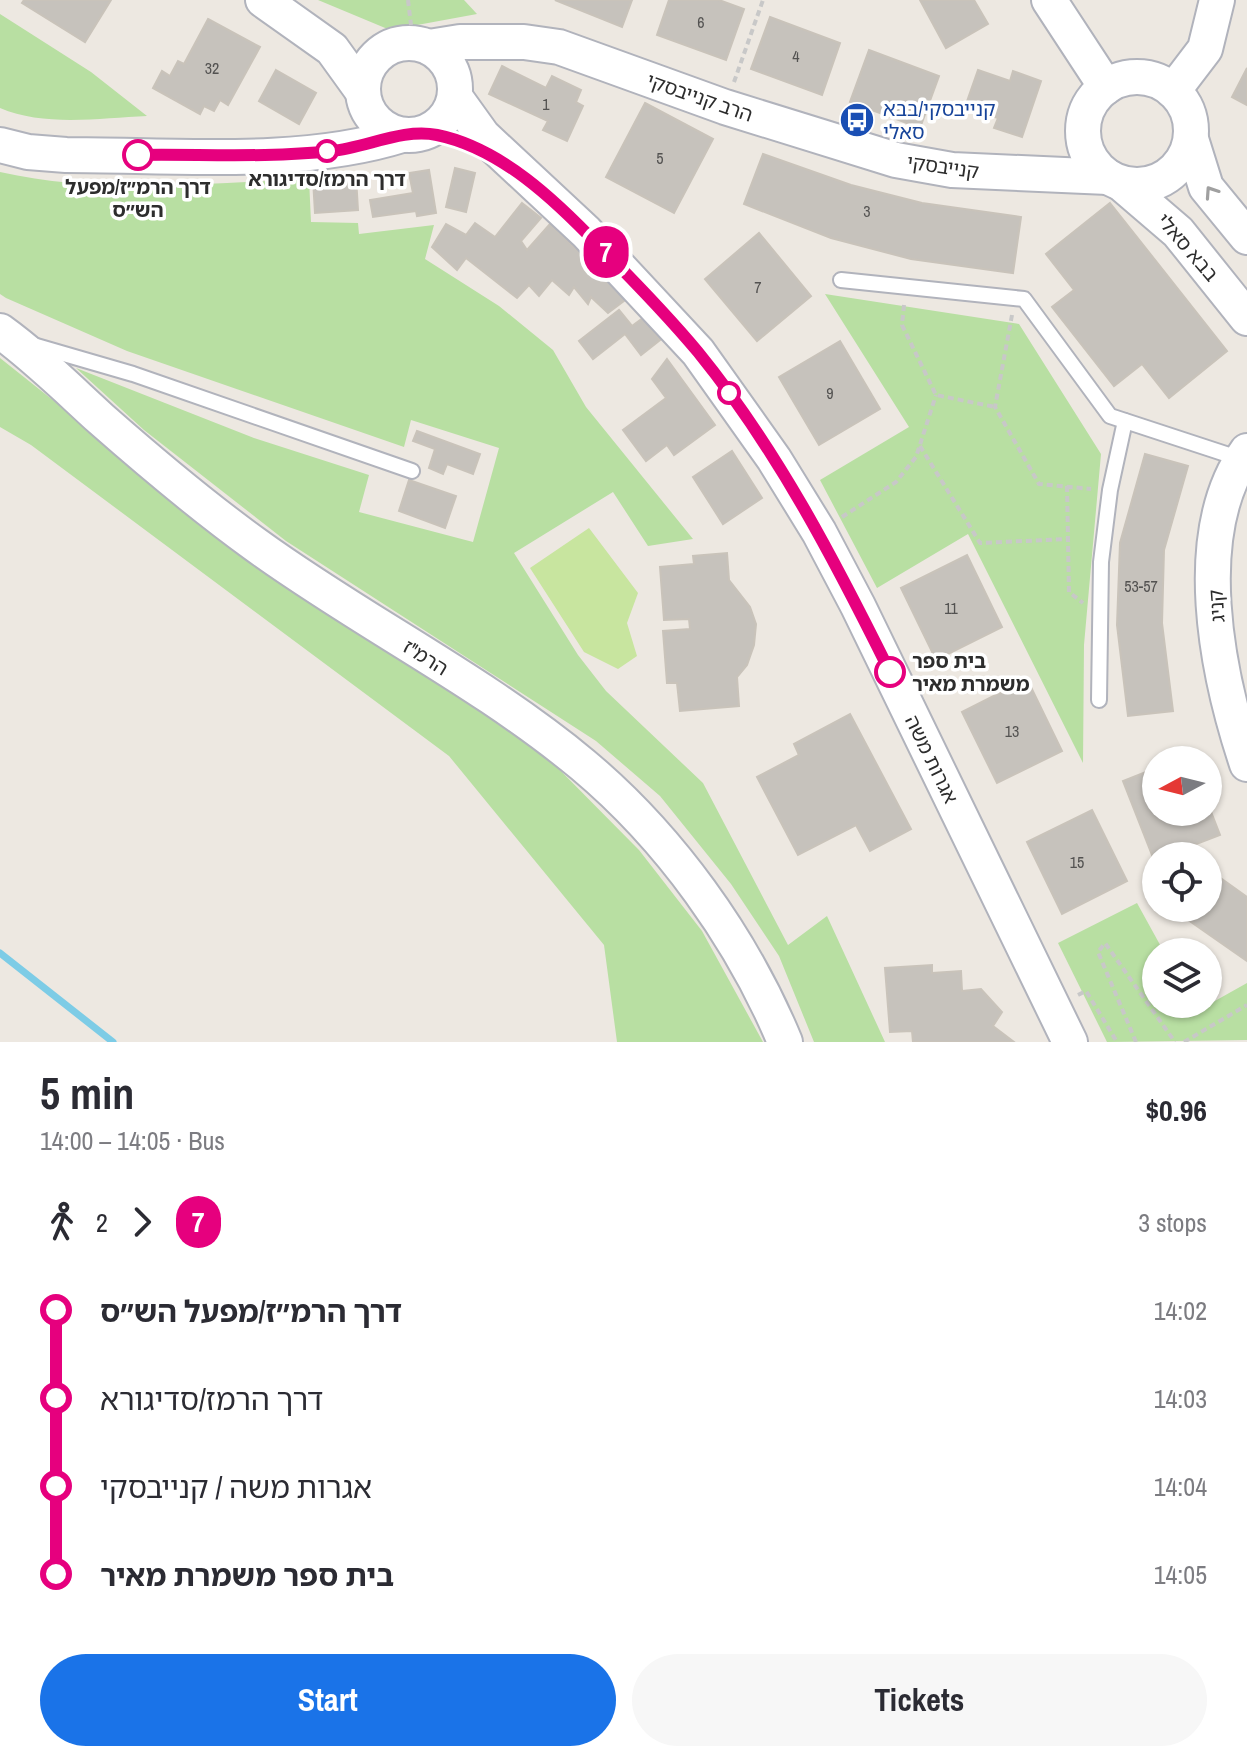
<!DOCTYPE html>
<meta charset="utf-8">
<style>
body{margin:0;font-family:"Archivo Narrow","Noto Sans Hebrew",sans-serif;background:#f7f7f7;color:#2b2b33;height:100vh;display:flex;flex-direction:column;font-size:30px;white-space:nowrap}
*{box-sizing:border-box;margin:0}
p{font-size:26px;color:#7c7c81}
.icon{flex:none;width:44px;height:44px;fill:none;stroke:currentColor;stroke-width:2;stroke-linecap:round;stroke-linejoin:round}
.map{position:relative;height:1042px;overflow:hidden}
.side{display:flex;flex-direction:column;background:#fff;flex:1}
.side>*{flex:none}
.badge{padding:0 16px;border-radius:26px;font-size:28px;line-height:52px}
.needle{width:52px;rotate:263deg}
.tools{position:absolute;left:1142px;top:746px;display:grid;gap:16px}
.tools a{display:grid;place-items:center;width:80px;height:80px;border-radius:50%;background:#fff;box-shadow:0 2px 6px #0004;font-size:40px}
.map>.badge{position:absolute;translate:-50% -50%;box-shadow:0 0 0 4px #fff}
.legs{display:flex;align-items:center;gap:12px;height:88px;padding:0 40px;font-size:26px}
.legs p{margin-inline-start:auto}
.headline{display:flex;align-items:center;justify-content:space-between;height:136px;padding:0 40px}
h1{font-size:44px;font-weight:700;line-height:60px}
.cta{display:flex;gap:16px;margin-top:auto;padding:16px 40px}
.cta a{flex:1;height:92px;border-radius:48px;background:#1a73e8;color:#fff;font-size:32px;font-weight:700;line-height:92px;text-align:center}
.cta a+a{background:#f7f7f7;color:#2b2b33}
ul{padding:0 40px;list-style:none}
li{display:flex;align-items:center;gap:28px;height:88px;font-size:30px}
li i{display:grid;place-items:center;width:12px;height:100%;margin:0 10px;background:currentColor}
li i::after{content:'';width:20px;height:20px;margin:-10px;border:6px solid;border-radius:50%;background:#fff}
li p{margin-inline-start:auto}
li:first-child i{background:linear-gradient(#0000 50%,currentColor 0)}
li:last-child i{background:linear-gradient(currentColor 50%,#0000 0)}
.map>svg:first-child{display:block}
.green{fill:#b8dfa2}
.pitch{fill:#c8e59f}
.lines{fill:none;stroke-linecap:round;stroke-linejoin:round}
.stream{stroke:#7dcce6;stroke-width:7}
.building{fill:#c6c2bc;stroke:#c9c3ba;stroke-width:2}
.service-casing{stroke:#b1b3bc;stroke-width:18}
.tertiary-casing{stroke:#b1b3bc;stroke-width:38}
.path{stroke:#c8c8c8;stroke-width:4;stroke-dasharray:6 4;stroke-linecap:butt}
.service{stroke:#fff;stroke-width:14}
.tertiary{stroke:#fff;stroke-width:34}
.oneway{stroke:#a0a0a0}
.line-1-casing{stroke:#fff;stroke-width:18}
.line-1{stroke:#e6007e;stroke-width:12}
.stop-1-dot{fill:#fff;stroke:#e6007e;stroke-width:4}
.labels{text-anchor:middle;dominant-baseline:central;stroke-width:7;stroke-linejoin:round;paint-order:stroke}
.number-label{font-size:16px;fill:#535251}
.street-label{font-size:20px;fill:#2d2d2d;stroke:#fff}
.transit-label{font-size:20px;fill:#164399;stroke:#fff;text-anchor:start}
.stop-label{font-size:20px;font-weight:bold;fill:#2d2d2d;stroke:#fff}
</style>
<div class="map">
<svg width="1247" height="1042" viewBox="0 0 1247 1042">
<rect width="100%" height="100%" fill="#ede8e1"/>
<g class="green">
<polygon points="318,0 464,0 477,14 390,30"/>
<path d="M 0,14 L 91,72 L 147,116 C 100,118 44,127 0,108 Z"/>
<path d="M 0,172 C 101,195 206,183 309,179 L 311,222 L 358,223 L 359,234 L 434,225 L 425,259 L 499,306 L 553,350 L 586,407 L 693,539 L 648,546 L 613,492 L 514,553 L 578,655 L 606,691 L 703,783 L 788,945 L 827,916 L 885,1042 L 814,1042 L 779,956 L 731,884 L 660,796 L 596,741 L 286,541 L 144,430 L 76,368 L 254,438 L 369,475 L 359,512 L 473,542 L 499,448 L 411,420 L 404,447 L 127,351 L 6,298 L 0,294 Z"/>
<polygon points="825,294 1019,324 1101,454 1084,645 1083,763 968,534 877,588 820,480 909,427"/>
<polygon points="0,358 142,471 542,752 639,850 702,931 763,1042 617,1042 604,945 449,756 31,445 0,427"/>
<polygon points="1137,903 1164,952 1156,952 1156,1004 1192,1004 1197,1011 1247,983 1247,1040 1107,1042 1058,943"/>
</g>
<polygon class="pitch" points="589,528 638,593 627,623 637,656 618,669 584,652 530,568"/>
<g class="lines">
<polyline class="stream" points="0,953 113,1042"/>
</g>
<g class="building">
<polygon points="24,0 111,0 85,42 22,3"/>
<polygon points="555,0 632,0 622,27"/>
<polygon points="669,0 719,0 744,9 726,60 657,35"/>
<polygon points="920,0 974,0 988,24 946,48"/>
<polygon points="770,17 840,43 822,95 751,69"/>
<polygon points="208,19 260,47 228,105 220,100 214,111 204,106 200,114 153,88 162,71 170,76 178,61 184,64"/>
<polygon points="869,50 939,76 920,128 850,102"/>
<polygon points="502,66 546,88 552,76 581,90 576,102 583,106 567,141 543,130 548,121 489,94"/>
<polygon points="1247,68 1247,105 1232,97"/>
<polygon points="276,70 316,93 299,124 259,101"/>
<polygon points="978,70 1010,81 1013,71 1041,81 1022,137 994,128 998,118 965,107"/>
<polygon points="645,103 713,139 674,213 606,177"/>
<polygon points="763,154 851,185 922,203 1021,217 1013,273 911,259 831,238 744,204"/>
<polygon points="455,168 475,173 466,212 446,207"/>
<polygon points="429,170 436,213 417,216 416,211 373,217 370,200 413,193 409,173"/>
<polygon points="356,177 358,210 315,213 313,179"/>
<polygon points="522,203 541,218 521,241 527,250 550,224 628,298 608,313 591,297 588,304 574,287 569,295 552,280 539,296 529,285 517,298 466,258 457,270 432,247 446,224 466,235 475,223 495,237"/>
<polygon points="1110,203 1227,351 1169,398 1142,364 1114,386 1052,307 1074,290 1046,254"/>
<polygon points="759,233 811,296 757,341 705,279"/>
<polygon points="619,310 632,326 643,318 660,340 641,355 625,334 593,359 579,341"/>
<polygon points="840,341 880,409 819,445 779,377"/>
<polygon points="667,359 715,425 674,455 667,445 646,461 623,430 666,398 652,379"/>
<polygon points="417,431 480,454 473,474 447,464 443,474 429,468 435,449 413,441"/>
<polygon points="732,451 762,498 723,524 693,477"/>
<polygon points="1145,454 1188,466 1164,550 1162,623 1173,711 1128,716 1117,625 1120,543"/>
<polygon points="409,480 456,496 445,528 399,511"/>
<polygon points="727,553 729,580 750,607 756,624 754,645 747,665 737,677 739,706 680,711 677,683 667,683 663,631 690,629 689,619 664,620 660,567 694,564 693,556"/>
<polygon points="967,555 1002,627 936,660 901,588"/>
<polygon points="1027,679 1062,751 997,783 962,712"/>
<polygon points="850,714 911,829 870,851 856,825 798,855 757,777 799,755 794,744"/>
<polygon points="1156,768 1156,812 1208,812 1208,804 1220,835 1165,856 1156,856 1154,860 1123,781"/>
<polygon points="1092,810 1127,881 1062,914 1027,842"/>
<polygon points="1208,869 1247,897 1247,961 1171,908 1208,908"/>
<polygon points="932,965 932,973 961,971 962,991 981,989 1002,1012 993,1026 1014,1042 913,1042 912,1031 890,1032 885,968"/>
</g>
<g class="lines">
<g class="service-casing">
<g id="service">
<polyline points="841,280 1024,299 1110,416 1241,459"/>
<polyline points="33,345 133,374 412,471"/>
<polyline points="1099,700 1101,562 1110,490 1125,421"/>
</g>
</g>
<g class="tertiary-casing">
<g id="tertiary">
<polyline points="263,0 332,49 363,92"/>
<polyline points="1049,0 1106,87"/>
<circle cx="409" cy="89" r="46"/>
<polyline points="429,47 460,42 524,42 559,47 725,107 896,160 952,170 1108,177"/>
<circle cx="1137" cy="131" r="54"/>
<polyline points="1173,91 1205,49 1217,0"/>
<polyline points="455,97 483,136 586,232 698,352 774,459 819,532 858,606 1070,1042"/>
<polyline points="1191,139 1206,187 1247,237"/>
<path d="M 0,145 L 28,152 L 66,155 C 173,155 301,167 402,135"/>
<polyline points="1122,184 1178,232 1247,318"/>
<path d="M 0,331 C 36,357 68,389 101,419 C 151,463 202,506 256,545 C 362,622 482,681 583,765 C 669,837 742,938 785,1042"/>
<path d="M 1247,451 C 1188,534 1217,674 1247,764"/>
</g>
</g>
<g class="path">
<polyline points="408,0 411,25"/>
<polyline points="734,82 763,0"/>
<polyline points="904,305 902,325 936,395 995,407"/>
<polyline points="1012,315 995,407 1039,484 1091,489"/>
<polyline points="920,446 980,543 1068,539"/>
<polyline points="1067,486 1069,592 1083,603"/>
<polyline points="842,517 896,482 916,457 936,395"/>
<polyline points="1078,995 1086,991 1117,1042"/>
<polyline points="1136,1042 1098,952 1105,943 1175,1042"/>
<polyline points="1184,1042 1247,1005"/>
</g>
<use href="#service" class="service"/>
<use href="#tertiary" class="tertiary"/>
</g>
<defs><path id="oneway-chevron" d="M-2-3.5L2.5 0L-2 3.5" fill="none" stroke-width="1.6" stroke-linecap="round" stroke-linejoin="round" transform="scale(2)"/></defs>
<use class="oneway" href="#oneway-chevron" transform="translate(1211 192) rotate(-124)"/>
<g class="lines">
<g class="line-1-casing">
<path id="line-1" d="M 138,155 C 202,154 267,158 331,151 C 366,148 402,128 437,135 C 501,148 556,201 599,246 C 633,280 667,315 698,352 C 777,449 835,561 890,672"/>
</g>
<use href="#line-1" class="line-1"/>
</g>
<defs>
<g id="bus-disc" transform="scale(1.8)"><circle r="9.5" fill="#1a4fb4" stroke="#fff"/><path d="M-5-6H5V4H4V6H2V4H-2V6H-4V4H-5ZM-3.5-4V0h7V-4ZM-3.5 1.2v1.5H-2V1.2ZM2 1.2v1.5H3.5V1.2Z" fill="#fff"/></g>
</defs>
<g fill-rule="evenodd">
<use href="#bus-disc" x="857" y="120"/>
</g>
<g class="stop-1-dot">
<circle cx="327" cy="151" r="10"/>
<circle cx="138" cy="155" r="14"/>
<circle cx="729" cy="393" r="10"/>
<circle cx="890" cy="672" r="14"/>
</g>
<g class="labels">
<g class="number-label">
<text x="701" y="22">6</text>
<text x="796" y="56">4</text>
<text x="212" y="68">32</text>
<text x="546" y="104">1</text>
<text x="660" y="158">5</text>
<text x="867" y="211">3</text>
<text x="758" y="287">7</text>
<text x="830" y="393">9</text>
<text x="1141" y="586">53-57</text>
<text x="951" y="608">11</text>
<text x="1012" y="731">13</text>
<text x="1077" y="862">15</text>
</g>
<g class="street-label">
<text transform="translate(700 97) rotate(19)">הרב קנייבסקי</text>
<text transform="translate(943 166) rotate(8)">קנייבסקי</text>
<text transform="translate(1188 247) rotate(49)">בבא סאלי</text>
<text transform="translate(1216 606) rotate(-94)">קניג</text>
<text transform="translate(426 657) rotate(32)">הרמ"ז</text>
<text transform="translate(932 759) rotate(64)">אגרות משה</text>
</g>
<g class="transit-label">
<text x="883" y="108">קנייבסקי/בבא<tspan x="883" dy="23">סאלי</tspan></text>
</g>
<g class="stop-label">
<text x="327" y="178">דרך הרמז/סדיגורא</text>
<text x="138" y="186">דרך הרמ״ז/מפעל<tspan x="138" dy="23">הש״ס</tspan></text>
<text x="912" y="660" text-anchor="start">בית ספר<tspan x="912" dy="23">משמרת מאיר</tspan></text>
</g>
</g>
</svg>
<div class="tools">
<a><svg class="needle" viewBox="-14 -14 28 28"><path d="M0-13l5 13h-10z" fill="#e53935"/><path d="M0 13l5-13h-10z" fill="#7c7c81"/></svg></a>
<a><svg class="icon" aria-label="locate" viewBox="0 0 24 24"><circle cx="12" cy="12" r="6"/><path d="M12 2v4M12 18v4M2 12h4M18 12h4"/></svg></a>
<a><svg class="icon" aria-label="layers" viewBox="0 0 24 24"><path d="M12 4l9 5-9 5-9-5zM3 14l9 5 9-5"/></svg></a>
</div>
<b class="badge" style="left:606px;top:252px;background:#e6007e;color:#fff">7</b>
</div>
<section class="side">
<div class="headline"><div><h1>5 min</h1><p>14:00 – 14:05 · Bus</p></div><b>$0.96</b></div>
<div class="legs"><svg class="icon" aria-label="walk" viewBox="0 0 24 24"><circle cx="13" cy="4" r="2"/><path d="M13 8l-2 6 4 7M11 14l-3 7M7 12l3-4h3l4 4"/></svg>2<svg class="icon" aria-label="forward" viewBox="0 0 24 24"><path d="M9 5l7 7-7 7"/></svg><b class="badge" style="background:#e6007e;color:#fff">7</b><p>3 stops</p></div>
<ul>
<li><i style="color:#e6007e"></i><b>דרך הרמ״ז/מפעל הש״ס</b><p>14:02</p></li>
<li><i style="color:#e6007e"></i><span>דרך הרמז/סדיגורא</span><p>14:03</p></li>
<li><i style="color:#e6007e"></i><span>אגרות משה / קנייבסקי</span><p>14:04</p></li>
<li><i style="color:#e6007e"></i><b>בית ספר משמרת מאיר</b><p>14:05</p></li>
</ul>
<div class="cta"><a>Start</a><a>Tickets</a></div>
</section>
